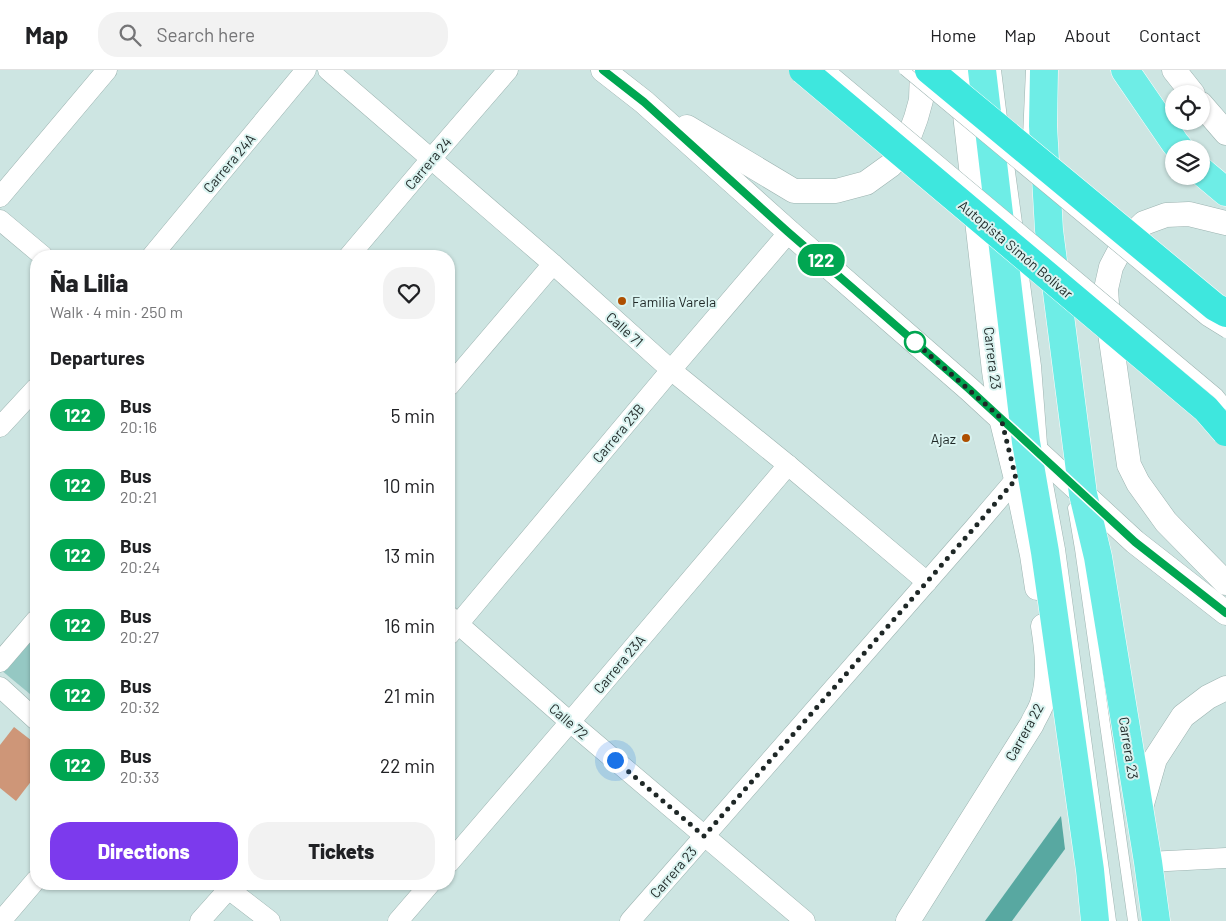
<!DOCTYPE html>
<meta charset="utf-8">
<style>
body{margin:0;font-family:Barlow,sans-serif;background:#f2f2f2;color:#202124;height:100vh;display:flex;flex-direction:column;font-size:19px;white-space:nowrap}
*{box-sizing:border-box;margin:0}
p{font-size:16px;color:#757577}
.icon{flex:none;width:28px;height:28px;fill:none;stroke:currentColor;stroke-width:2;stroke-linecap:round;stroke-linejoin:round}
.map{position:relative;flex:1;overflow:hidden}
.details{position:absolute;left:30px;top:180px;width:425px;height:640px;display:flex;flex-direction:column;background:#fff;border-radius:20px;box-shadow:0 1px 4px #0004}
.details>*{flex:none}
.badge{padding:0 10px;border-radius:16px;font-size:18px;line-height:32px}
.buttons{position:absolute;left:1165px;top:15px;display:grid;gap:10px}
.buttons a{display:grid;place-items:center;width:45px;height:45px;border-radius:50%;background:#fff;box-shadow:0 1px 4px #0004;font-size:25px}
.you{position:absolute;width:25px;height:25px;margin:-12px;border:4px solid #fff;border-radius:50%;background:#1a73e8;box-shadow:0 0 0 8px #1a73e833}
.map>.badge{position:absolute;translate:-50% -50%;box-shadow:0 0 0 2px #fff}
h2{padding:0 20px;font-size:19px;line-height:45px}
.round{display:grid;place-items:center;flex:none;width:52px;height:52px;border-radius:20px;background:#f2f2f2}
.head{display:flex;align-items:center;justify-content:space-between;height:85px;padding:0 20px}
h1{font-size:24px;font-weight:800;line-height:38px}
.primary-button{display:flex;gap:10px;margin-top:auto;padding:10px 20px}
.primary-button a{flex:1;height:58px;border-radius:20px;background:#7c3aed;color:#fff;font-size:20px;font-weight:800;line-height:58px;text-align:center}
.primary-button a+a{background:#f2f2f2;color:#202124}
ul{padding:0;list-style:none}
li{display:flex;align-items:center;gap:15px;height:70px;padding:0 20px}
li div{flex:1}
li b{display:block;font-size:19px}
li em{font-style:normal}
li .badge{min-width:55px;font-weight:700;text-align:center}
header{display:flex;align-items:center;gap:30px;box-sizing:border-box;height:70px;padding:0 25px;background:#fff;border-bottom:1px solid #e0e0e0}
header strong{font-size:24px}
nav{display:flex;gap:28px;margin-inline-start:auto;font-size:18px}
.search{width:350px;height:45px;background:#f2f2f2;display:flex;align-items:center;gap:12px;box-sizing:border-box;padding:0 18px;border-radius:20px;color:#757577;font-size:19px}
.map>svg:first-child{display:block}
.green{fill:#95c8c3}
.water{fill:#58a8a1}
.building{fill:#ce9678}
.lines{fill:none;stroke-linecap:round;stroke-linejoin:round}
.service-casing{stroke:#9cb3b0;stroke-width:11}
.minor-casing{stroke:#9cb3b0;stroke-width:21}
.tertiary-casing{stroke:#9cb3b0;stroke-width:25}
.primary-casing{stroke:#fff;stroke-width:29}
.service{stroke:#fff;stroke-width:10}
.minor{stroke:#fff;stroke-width:20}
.tertiary{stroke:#fff;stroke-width:24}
.primary{stroke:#6eede6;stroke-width:28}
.service-bridge-casing{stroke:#9cb3b0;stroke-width:11;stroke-linecap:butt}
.trunk-bridge-casing{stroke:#fff;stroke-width:29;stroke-linecap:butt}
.service-bridge{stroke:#fff;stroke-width:10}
.trunk-bridge{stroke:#3ee7de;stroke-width:28}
.line-casing{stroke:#fff;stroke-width:11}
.line{stroke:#00a651;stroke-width:8}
.walk{stroke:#1e2726;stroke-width:5;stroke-dasharray:0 9}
.poi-dot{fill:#ae4f00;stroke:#daf3f0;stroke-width:2}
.stop-dot{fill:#fff;stroke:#00a651;stroke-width:2.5}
.labels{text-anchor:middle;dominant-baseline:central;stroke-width:4;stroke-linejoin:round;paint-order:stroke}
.street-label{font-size:14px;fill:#1e2726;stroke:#daf3f0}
.poi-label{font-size:14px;fill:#1e2726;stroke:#daf3f0;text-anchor:start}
</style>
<header>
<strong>Map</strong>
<div class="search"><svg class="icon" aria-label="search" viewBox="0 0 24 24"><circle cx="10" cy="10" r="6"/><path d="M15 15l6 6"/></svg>Search here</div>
<nav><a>Home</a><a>Map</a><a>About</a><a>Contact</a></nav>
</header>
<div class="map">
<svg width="1226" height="851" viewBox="0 0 1226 851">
<rect width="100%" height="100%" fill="#cde5e2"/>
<polygon class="green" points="36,560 36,629 1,600"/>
<polygon class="water" points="1061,746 1065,779 1012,851 985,851"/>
<polygon class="building" points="14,657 36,674 36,705 16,731 0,718 0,675"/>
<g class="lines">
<g class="service-casing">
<g id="service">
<polyline points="996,0 1003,56"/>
<polyline points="1029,76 1028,67 1031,0"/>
<polyline points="1007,80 1018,160"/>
<polyline points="1022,192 1036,296 1043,387 1060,479 1111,851"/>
<polyline points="1073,438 1080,479 1133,851"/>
</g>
</g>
<g class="minor-casing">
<g id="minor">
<polyline points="328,0 553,194 671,300 788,395 927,512"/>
<polyline points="0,127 107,0"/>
<polyline points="0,150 43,186"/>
<polyline points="152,186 306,0"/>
<polyline points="349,186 431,89 508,0"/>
<polyline points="449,316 553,194"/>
<polyline points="0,357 36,318"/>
<polyline points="449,546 570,652 805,851"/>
<polyline points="449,565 671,300 789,162"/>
<polyline points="0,592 36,550"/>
<polyline points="0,617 36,650"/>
<polyline points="1148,792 1226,788"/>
<polyline points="449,793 570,652 788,395"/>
<polyline points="222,814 270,851"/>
<polyline points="1,851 36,810"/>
<polyline points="200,851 233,814"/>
<polyline points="398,851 430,814"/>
<polyline points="630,851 975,457 1016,409"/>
</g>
</g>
<g class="tertiary-casing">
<g id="tertiary">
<polyline points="603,0 644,32 789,162 969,319 1135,472 1226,543"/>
<polyline points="960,0 994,301 1001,348 1016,409"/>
<polyline points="1174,0 1193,24"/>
<polyline points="1201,34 1226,63"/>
<polyline points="687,57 794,121 836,121 866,113 891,95 906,75 916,48 921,30 922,0"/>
<polyline points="1226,153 1189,144 1166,145 1144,153 1125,171 1121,178 1111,197 1106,219 1108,249 1129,395 1138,413 1166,452 1226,513"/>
<polyline points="1029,394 1016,409 1032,485 1037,518"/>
<polyline points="1140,741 1155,689 1183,646 1208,627 1226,618"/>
<path d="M 908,851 L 1032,654 C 1035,647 1040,640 1042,633 C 1050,608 1047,581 1043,556"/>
</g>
</g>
<g class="primary-casing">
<g id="primary">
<polyline points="982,0 1026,372 1045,482 1090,800 1095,851"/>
<polyline points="1044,0 1043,56 1049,160 1083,424 1098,487 1148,792 1156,851"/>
<polyline points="1125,0 1175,73 1180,79"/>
<polyline points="1201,101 1226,122"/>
</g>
</g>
<use href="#service" class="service"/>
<use href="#minor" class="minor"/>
<use href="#tertiary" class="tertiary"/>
<use href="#primary" class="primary"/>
<g class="service-bridge-casing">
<g id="service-bridge">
<polyline points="831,0 1218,324 1226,334"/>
<polyline points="904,0 1205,250 1226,263"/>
</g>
</g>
<g class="trunk-bridge-casing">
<g id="trunk-bridge">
<polyline points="803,0 1206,339 1226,362"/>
<polyline points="929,0 1215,237 1226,243"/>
</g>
</g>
<use href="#service-bridge" class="service-bridge"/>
<use href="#trunk-bridge" class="trunk-bridge"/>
</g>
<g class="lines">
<g class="line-casing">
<polyline id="line" points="603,0 644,32 788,162 969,319 1135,472 1226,543"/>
</g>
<use href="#line" class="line"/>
<polyline class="walk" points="615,690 704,766 975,457 1016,409 1001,348 909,267 915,272"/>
</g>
<g class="poi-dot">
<circle cx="622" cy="231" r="5"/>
<circle cx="966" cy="368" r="5"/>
</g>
<circle class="stop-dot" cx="915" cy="272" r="10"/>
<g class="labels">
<g class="street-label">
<text transform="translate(229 93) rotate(-50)">Carrera 24A</text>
<text transform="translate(428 93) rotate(-50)">Carrera 24</text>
<text transform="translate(1016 179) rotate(40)">Autopista Simón Bolívar</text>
<text transform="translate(625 259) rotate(42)">Calle 71</text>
<text transform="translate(993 288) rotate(83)">Carrera 23</text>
<text transform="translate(618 363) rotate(-50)">Carrera 23B</text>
<text transform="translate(619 594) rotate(-50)">Carrera 23A</text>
<text transform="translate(569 651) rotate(41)">Calle 72</text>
<text transform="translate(1024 662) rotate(-61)">Carrera 22</text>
<text transform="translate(1129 678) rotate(81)">Carrera 23</text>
<text transform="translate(673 802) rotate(-49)">Carrera 23</text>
</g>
<g class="poi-label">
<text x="632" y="231">Familia Varela</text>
<text x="956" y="368" text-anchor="end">Ajaz</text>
</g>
</g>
</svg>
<div class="buttons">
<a><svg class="icon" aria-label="locate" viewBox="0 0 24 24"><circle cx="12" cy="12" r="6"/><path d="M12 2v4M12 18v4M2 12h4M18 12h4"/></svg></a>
<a><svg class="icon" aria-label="layers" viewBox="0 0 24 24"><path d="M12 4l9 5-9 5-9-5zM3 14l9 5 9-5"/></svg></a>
</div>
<div class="you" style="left:615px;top:690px"></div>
<b class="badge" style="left:821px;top:190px;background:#00a651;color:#fff">122</b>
<section class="details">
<div class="head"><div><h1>Ña Lilia</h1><p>Walk · 4 min · 250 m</p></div><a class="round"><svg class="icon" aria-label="heart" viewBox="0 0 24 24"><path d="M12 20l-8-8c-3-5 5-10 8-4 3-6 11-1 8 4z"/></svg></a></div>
<h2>Departures</h2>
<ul>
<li><span class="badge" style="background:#00a651;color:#fff">122</span><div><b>Bus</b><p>20:16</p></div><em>5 min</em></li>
<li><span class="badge" style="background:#00a651;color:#fff">122</span><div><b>Bus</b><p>20:21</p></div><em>10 min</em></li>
<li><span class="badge" style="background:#00a651;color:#fff">122</span><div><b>Bus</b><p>20:24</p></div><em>13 min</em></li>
<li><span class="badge" style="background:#00a651;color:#fff">122</span><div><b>Bus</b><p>20:27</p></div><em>16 min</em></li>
<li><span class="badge" style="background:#00a651;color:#fff">122</span><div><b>Bus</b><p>20:32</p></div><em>21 min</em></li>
<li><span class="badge" style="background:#00a651;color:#fff">122</span><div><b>Bus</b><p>20:33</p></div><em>22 min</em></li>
</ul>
<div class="primary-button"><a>Directions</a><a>Tickets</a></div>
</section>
</div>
